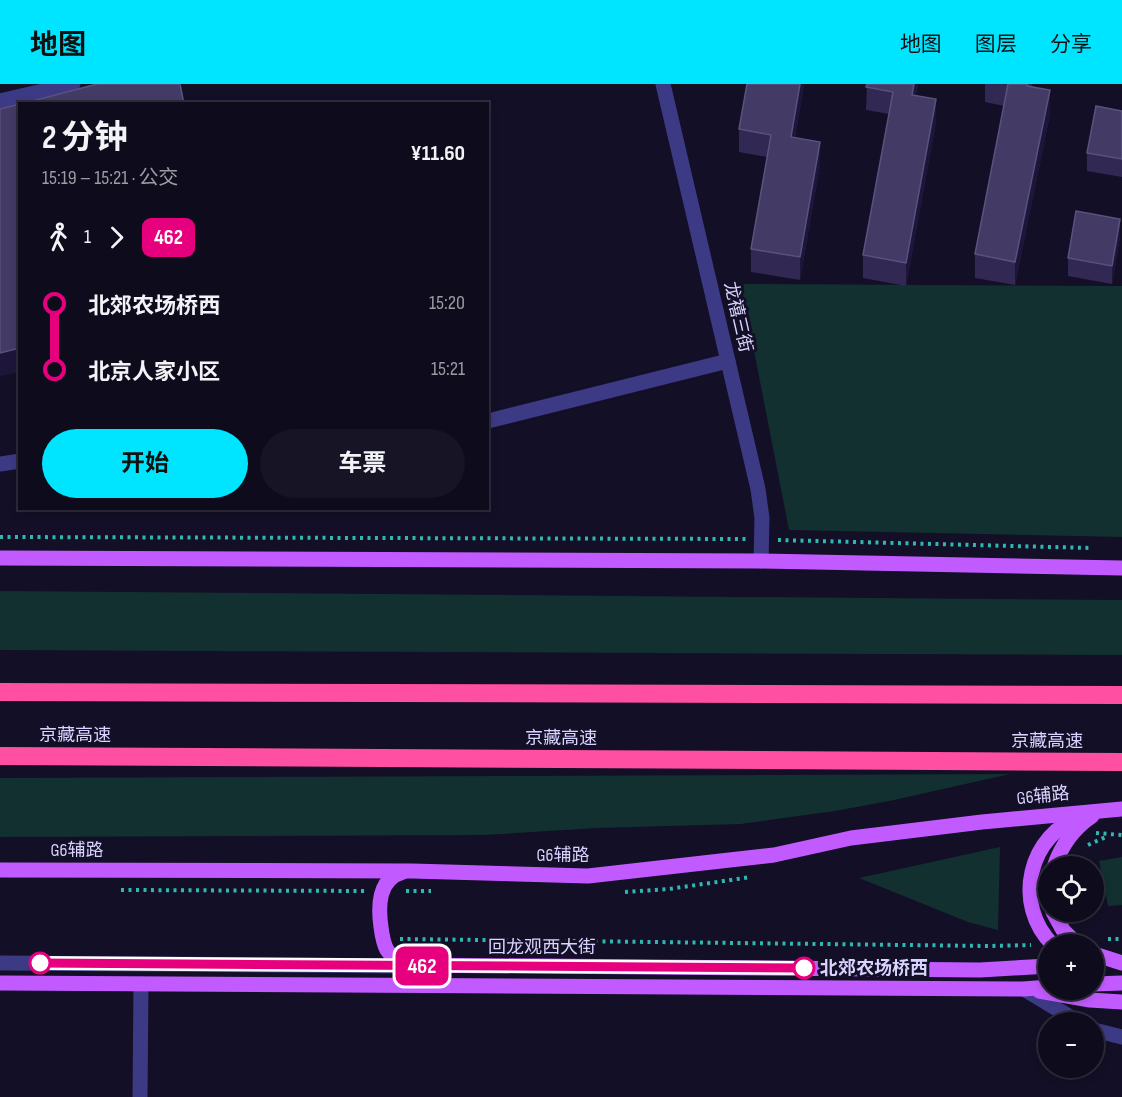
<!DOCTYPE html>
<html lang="zh">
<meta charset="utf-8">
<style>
body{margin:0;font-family:"Sofia Sans Condensed","Noto Sans SC",sans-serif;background:#171425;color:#f1f3f6;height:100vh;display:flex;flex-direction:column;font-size:22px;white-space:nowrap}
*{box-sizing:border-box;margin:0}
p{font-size:20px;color:#9b9ba3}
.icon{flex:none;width:33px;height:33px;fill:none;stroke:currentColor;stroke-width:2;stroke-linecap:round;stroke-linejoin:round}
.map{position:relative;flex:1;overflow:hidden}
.sheet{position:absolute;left:18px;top:18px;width:471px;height:408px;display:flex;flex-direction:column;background:#0e0b1c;border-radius:0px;box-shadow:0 3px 9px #0003,0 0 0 2px #2e2b3b}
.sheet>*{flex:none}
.badge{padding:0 12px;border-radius:9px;font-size:21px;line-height:39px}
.buttons{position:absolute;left:1038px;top:772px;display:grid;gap:12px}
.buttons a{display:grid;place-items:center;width:66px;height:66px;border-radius:50%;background:#0e0b1c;box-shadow:0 3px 9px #0003,0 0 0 2px #2e2b3b;font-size:30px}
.map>.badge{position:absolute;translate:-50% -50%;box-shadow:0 0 0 3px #fff}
.legs{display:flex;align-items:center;gap:9px;height:66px;padding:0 24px;font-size:20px}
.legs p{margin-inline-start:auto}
.head{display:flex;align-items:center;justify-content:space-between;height:102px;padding:0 24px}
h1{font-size:33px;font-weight:700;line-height:45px}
.button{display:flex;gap:12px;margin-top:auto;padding:12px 24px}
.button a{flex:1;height:69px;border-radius:36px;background:#00e5ff;color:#111;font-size:24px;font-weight:700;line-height:69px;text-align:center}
.button a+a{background:#171425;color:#f1f3f6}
ul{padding:0 24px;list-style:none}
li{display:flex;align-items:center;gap:21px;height:66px;font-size:22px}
li i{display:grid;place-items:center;width:9px;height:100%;margin:0 8px;background:currentColor}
li i::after{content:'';width:15px;height:15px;margin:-8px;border:4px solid;border-radius:50%;background:#0e0b1c}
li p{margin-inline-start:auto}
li:first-child i{background:linear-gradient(#0000 50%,currentColor 0)}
li:last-child i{background:linear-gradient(currentColor 50%,#0000 0)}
header{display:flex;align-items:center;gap:36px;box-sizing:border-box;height:84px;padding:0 30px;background:#00e5ff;color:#111}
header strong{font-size:28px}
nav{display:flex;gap:33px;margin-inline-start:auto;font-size:21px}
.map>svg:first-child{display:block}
.green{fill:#12302f}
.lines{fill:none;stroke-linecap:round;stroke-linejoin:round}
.path{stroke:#2fb8b0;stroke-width:4;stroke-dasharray:3 4.5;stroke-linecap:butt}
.minor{stroke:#3d3a85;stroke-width:15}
.major{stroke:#c25bff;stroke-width:15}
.highway{stroke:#ff4fa3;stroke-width:18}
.wall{fill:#312854}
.shaded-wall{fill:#1d163a}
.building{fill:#433a66;stroke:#5a527e;stroke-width:1.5}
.line-1-casing{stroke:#fff;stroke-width:14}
.line-1{stroke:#e6007e;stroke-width:9}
.stop-1-dot{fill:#fff;stroke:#e6007e;stroke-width:3}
.labels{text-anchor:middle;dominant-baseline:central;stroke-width:6;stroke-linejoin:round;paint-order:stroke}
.street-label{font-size:18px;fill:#d9d4ff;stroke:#130f26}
.stop-label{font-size:18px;font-weight:bold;fill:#d9d4ff;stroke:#130f26;text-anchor:start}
</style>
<header>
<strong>地图</strong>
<nav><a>地图</a><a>图层</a><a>分享</a></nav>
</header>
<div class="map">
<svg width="1122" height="1013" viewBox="0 0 1122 1013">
<rect width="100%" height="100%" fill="#130f26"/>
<g class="green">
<polygon points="741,200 1122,202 1122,453 789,446"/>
<polygon points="0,507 1122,516 1122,571 0,566"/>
<polygon points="1010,690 894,716 835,727 741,740 597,744 484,751 0,753 0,694"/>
<polygon points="1000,763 998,846 968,838 859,794"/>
<polygon points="1122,773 1122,821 1108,822 1099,777"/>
</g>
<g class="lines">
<g class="path">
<polyline points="0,453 746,455"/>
<polyline points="778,456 1091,464"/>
<polyline points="1096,749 1122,751"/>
<polyline points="1088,761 1108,752"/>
<polyline points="121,806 365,807"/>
<polyline points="406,807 431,807"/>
<polyline points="625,808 669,805 751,793"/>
<polyline points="400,855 989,862 1031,861"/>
<polyline points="1108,855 1122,855"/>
</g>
<g class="minor">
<polyline points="663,0 758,405 762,434 761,477"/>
<polyline points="0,17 73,0"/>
<polyline points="488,337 728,277"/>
<polyline points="0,380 20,377"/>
<polyline points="0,879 412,882"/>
<polyline points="1024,905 1080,939"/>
<polyline points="1094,946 1122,953"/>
<polyline points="140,1013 141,900"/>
</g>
<g class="major">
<polyline points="0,474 761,477 1122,484"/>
<path d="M 1054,783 C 1061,762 1074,744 1092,732"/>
<polyline points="0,786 412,787 588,792 774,771 851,754 982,738 1122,725"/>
<path d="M 403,788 C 378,795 378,822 381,843 C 382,851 383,859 387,866 C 392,874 401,879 410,881 L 980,886 L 1048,882"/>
<polyline points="1048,806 1048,807"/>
<polyline points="1053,828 1063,846 1078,861"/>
<path d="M 1053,861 C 1012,821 1028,749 1083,732"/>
<polyline points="1094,870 1122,879"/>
<polyline points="0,899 1024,905 1048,903"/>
<polyline points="1094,900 1122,899"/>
<polyline points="1039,907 1090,916 1122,918"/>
</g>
<g class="highway">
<polyline points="0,608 1122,611"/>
<polyline points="0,672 1122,678"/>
</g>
</g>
<g class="wall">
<polygon points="804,0 795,54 820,81 800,196 751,188 751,165 767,73 739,68 739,45"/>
<polygon points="867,0 918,0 916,12 936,38 906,202 863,194 863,171 889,30 866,26"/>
<polygon points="985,0 1032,0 1031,3 1050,30 1015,201 975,194 975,170 1004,22 985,18"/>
<polygon points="1122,27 1122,93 1087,87 1087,69"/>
<polygon points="1120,153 1112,200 1068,192 1068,174"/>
</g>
<g class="shaded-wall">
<polygon points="800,0 804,0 791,76 791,53"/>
<polygon points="914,0 918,0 912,34 912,11"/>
<polygon points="1050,6 1050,30 1015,201 1015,178"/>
<polygon points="936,15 936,38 906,202 906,179"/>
<polygon points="820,58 820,81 800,196 800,173"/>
<polygon points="1120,135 1120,153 1112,200 1112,182"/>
<polygon points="20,264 20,288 0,292 0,269"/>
</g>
<g class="building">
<polygon points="97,0 180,0 184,20 21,20"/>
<polygon points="747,0 800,0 791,53 820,58 800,173 751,165 771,51 739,45"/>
<polygon points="867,0 914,0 912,11 936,15 906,179 863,171 893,8 866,3"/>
<polygon points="1008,0 1027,0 1027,2 1050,6 1015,178 975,170"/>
<polygon points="20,20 20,264 0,269 0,25"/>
<polygon points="1096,22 1122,27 1122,75 1087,69"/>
<polygon points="1076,127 1120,135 1112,182 1068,174"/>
</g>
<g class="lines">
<g class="line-1-casing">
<polyline id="line-1" points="40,879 804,884"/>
</g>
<use href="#line-1" class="line-1"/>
</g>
<g class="stop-1-dot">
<circle cx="40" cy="879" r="10"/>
<circle cx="804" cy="884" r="10"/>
</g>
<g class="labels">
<g class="street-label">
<text transform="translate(738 233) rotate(77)">龙禧三街</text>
<text x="75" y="651">京藏高速</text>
<text x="561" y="654">京藏高速</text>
<text x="1047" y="657">京藏高速</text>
<text transform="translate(1043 712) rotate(-6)">G6辅路</text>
<text x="77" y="766">G6辅路</text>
<text x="563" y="771">G6辅路</text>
<text x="542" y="863">回龙观西大街</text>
</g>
<g class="stop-label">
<text x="820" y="884">北郊农场桥西</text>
</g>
</g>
</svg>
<div class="buttons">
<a><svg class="icon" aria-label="locate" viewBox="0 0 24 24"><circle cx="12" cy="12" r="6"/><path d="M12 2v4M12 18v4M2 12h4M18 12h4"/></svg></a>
<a>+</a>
<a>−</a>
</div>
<b class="badge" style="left:422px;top:882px;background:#e6007e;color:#fff">462</b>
<section class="sheet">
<div class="head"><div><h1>2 分钟</h1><p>15:19 – 15:21 · 公交</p></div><b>¥11.60</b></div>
<div class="legs"><svg class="icon" aria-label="walk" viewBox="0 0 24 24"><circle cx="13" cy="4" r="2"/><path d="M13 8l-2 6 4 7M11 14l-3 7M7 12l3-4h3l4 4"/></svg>1<svg class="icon" aria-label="forward" viewBox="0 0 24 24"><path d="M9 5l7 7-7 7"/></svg><b class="badge" style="background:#e6007e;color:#fff">462</b></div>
<ul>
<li><i style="color:#e6007e"></i><b>北郊农场桥西</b><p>15:20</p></li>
<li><i style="color:#e6007e"></i><b>北京人家小区</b><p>15:21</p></li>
</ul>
<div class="button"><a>开始</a><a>车票</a></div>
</section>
</div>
